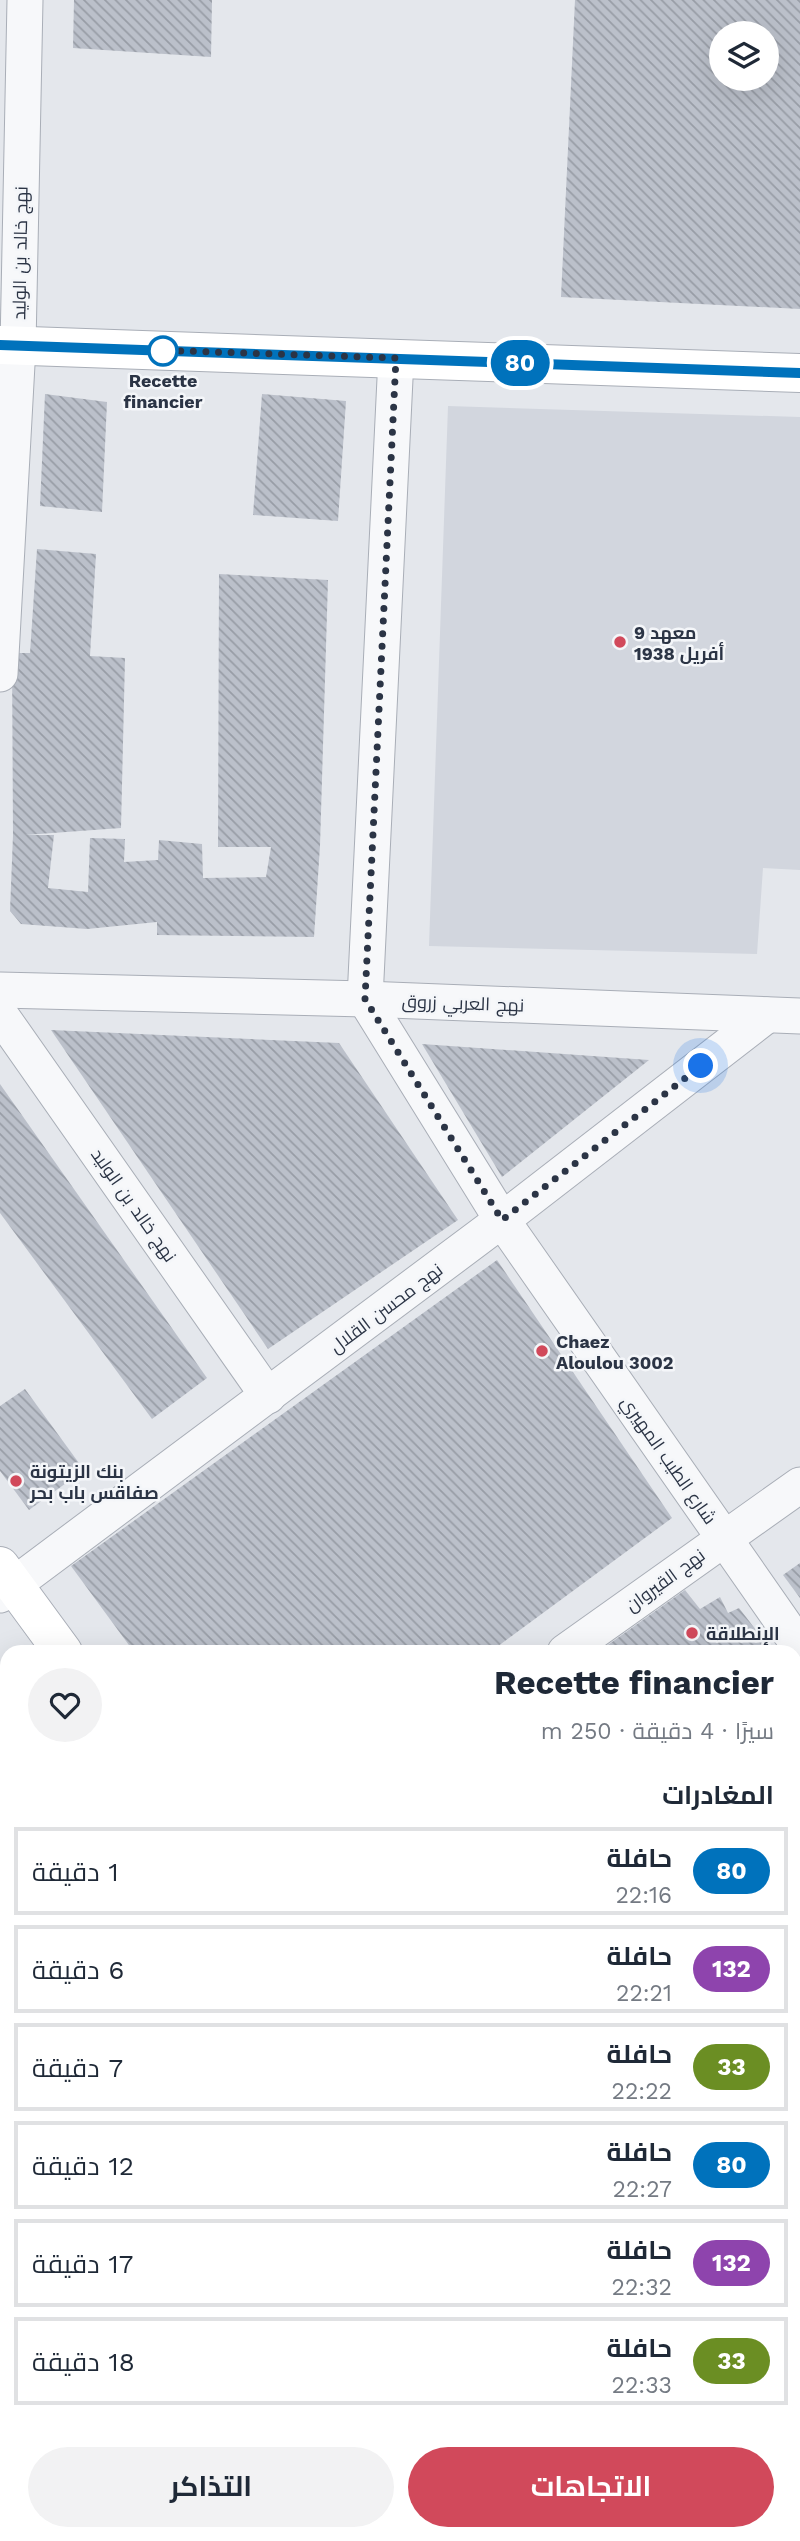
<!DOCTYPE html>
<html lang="ar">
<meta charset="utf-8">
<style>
body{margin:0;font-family:"Work Sans",Cairo,sans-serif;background:#f2f2f3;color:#1f2937;direction:rtl;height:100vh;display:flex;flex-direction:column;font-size:26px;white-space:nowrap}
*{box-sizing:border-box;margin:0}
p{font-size:23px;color:#747a83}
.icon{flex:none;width:38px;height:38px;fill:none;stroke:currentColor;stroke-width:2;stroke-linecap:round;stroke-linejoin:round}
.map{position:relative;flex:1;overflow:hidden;direction:ltr}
.panel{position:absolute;left:0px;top:1645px;width:802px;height:896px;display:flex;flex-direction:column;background:#fff;border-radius:21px 21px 0 0;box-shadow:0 7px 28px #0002;direction:rtl}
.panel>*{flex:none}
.badge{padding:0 14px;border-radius:23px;font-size:24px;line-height:46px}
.tools{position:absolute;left:709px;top:21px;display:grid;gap:14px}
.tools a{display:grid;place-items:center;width:70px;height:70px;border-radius:50%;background:#fff;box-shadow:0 7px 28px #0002;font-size:35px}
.you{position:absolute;width:35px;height:35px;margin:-18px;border:5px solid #fff;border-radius:50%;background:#1a73e8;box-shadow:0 0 0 10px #1a73e833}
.map>.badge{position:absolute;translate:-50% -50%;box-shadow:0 0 0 4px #fff}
h2{padding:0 28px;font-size:26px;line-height:63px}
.round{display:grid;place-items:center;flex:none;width:74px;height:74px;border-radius:37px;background:#f2f2f3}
.head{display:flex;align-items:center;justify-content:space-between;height:119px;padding:0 28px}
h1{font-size:33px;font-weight:700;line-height:52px}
.cta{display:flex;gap:14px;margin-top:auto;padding:14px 28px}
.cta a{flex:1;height:80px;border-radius:42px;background:#d1495b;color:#fff;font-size:28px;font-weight:700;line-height:80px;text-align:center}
.cta a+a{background:#f2f2f3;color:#1f2937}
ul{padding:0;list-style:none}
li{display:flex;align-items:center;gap:21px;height:88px;margin:0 14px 10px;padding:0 14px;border:4px solid #e0e1e3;border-radius:0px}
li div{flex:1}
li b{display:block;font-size:26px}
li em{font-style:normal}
li .badge{min-width:77px;font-weight:700;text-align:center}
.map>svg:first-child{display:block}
.built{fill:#d2d6de}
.green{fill:#c9d6c5}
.building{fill:url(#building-back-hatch);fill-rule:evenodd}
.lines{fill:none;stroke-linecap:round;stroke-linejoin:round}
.street-casing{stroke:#a9aeb7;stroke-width:37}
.secondary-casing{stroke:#a9aeb7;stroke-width:40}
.street{stroke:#f7f8fa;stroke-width:35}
.secondary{stroke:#fff;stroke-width:38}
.line-casing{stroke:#fff;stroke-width:16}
.line{stroke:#0072bc;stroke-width:10}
.walk{stroke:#2b3445;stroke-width:7;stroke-dasharray:0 12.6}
.stop-dot{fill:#fff;stroke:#0072bc;stroke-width:3.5}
.poi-dot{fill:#d1495b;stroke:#f4f6f9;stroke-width:2.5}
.labels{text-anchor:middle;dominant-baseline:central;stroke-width:5;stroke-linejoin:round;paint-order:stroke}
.street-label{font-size:18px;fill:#2b3445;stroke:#f4f6f9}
.stop-label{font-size:18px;font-weight:bold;fill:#2b3445;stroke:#f4f6f9}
.poi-label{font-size:18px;font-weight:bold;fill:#2b3445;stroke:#f4f6f9;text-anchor:start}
</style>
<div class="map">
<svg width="800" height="2541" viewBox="0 0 800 2541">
<defs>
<pattern id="building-back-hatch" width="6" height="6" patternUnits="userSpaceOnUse" patternTransform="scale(1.75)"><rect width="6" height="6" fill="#bbc0ca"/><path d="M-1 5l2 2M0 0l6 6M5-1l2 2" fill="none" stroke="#989da6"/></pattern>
</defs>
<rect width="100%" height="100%" fill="#e4e7ec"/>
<g class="built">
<polygon points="448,406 800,417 800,870 763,868 757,954 429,946"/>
<polygon points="800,2272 800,2541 795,2541 790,2534 794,2534 794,2276"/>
</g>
<polygon class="green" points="7,2130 7,2433 0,2424 0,2135"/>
<g class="building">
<polygon points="74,0 212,0 211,57 73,48"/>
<path d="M 575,0 L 800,0 L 800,309 L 561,297 ZM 721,33 L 766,33 L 766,79 L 721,79 Z"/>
<polygon points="45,394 107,402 102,512 40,506"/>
<polygon points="262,394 346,401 338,521 253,515"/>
<polygon points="37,549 96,554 90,656 125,658 121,828 25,835 54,835 48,888 88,892 90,838 125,839 124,862 158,860 159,840 202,844 203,878 266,877 271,847 218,847 219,574 328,580 320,846 314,937 157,935 157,922 87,929 21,924 10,911 13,835 12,653 30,653"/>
<polygon points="51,1030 339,1043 458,1220 268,1349"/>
<polygon points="422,1044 649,1060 502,1177"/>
<polygon points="0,1084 207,1378 152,1419 0,1213"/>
<polygon points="497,1260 672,1518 490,1652 134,1652 71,1566"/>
<polygon points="25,1389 84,1470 29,1510 0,1471 0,1406"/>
<polygon points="800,1563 800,1598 783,1575"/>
<polygon points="685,1590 700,1609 720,1597 728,1613 739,1608 773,1652 598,1652"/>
<polygon points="794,1679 800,1686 800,1834 794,1837"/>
<polygon points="0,1693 7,1703 7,1997 0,2002"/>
<polygon points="800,1984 800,2191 794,2195 794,1988"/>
<polygon points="7,2175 7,2275 0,2265 0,2179"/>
<polygon points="7,2307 7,2355 0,2345 0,2312"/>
<polygon points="52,2534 319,2534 309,2541 57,2541"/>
<polygon points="443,2534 606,2534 611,2541 434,2541"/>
</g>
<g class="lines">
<g class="street-casing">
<g id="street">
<polyline points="396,358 365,999 502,1220 800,1647"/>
<polyline points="0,674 18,346 25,0"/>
<polyline points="0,990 365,999 800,1016"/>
<polyline points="0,1014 268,1396"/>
<polyline points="0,1595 502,1220 767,1015"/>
<polyline points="565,1652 800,1485"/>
<polyline points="0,2052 7,2062"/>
<polyline points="794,2253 800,2249"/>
<polyline points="26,2534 31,2541"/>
<polyline points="394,2541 404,2534"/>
</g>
</g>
<g class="secondary-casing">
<g id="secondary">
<polyline points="0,345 800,373"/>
<polyline points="0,1566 63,1652"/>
<polyline points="794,1946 800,1942"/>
<polyline points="0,2513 7,2508"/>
<polyline points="700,2534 705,2541"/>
</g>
</g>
<use href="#street" class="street"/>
<use href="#secondary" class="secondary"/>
</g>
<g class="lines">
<g class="line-casing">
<polyline id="line" points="0,345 800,373"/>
</g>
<use href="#line" class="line"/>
<polyline class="walk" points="163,351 153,350 396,358 365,999 502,1220 701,1066"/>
</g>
<circle class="stop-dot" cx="163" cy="351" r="14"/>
<g class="poi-dot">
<circle cx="620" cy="642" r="7"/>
<circle cx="542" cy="1351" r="7"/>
<circle cx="16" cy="1481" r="7"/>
<circle cx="692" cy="1633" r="7"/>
</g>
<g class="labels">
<g class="street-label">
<text transform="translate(20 253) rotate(-89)">نهج خالد بن الوليد</text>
<text transform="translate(463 1003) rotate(2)">نهج العربي زروق</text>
<text transform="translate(134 1205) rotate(55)">نهج خالد بن الوليد</text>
<text transform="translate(386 1308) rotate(-37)">نهج محسن القلال</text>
<text transform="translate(669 1460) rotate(55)">شارع الطيب المهيري</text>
<text transform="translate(665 1580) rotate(-36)">نهج القيروان</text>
</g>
<g class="stop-label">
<text x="163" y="380">Recette<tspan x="163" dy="21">financier</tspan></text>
</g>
<g class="poi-label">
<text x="634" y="632">معهد 9<tspan x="634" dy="21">أفريل 1938</tspan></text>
<text x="556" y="1341">Chaez<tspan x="556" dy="21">Aloulou 3002</tspan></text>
<text x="30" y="1471">بنك الزيتونة<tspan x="30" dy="21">صفاقس باب بحر</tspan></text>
<text x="706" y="1633">الإنطلاقة</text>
</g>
</g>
</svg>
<div class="tools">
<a><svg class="icon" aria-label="layers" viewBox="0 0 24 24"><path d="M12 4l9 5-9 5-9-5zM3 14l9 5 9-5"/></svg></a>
</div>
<div class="you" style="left:701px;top:1066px"></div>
<b class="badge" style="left:520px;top:363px;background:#0072bc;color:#fff">80</b>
<section class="panel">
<div class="head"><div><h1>Recette financier</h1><p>سيرًا · 4 دقيقة · 250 m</p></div><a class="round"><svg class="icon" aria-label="heart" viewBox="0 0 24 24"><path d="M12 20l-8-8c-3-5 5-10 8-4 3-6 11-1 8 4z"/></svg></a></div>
<h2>المغادرات</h2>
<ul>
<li><span class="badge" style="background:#0072bc;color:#fff">80</span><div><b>حافلة</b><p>22:16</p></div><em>1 دقيقة</em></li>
<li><span class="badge" style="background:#8e44ad;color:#fff">132</span><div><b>حافلة</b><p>22:21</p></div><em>6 دقيقة</em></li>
<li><span class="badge" style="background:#6b8e23;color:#fff">33</span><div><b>حافلة</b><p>22:22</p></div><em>7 دقيقة</em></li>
<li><span class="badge" style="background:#0072bc;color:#fff">80</span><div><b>حافلة</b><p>22:27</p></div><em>12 دقيقة</em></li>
<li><span class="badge" style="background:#8e44ad;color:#fff">132</span><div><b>حافلة</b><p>22:32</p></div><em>17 دقيقة</em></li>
<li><span class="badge" style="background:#6b8e23;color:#fff">33</span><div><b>حافلة</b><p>22:33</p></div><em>18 دقيقة</em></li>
</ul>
<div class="cta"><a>الاتجاهات</a><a>التذاكر</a></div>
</section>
</div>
